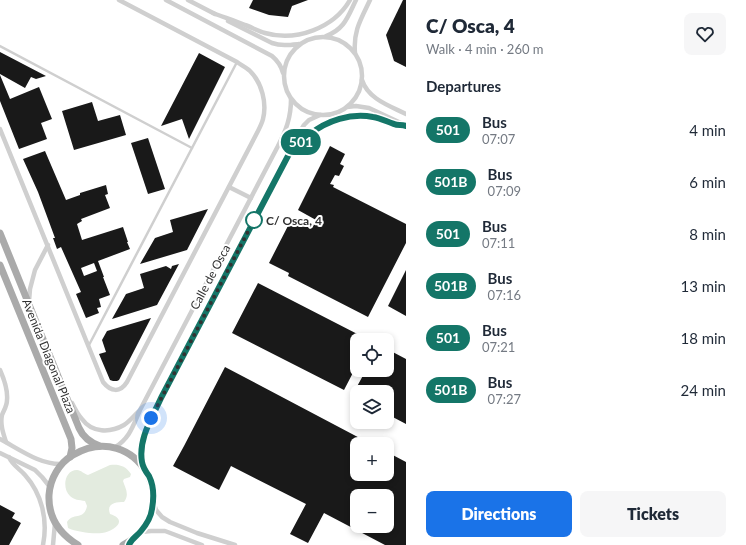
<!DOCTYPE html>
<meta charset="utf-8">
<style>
body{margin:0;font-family:Lato,sans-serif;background:#f6f6f7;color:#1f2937;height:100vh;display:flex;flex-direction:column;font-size:15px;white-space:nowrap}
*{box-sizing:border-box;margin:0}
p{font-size:13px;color:#747a83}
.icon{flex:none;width:22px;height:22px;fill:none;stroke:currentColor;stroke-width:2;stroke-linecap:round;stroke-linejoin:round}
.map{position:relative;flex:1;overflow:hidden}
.panel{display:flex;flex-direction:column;background:#fff;width:340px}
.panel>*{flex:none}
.badge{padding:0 8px;border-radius:13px;font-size:14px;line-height:26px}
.controls{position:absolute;left:350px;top:333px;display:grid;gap:8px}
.controls a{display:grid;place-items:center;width:44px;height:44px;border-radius:8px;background:#fff;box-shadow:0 2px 6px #0003;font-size:20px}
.you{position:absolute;width:20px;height:20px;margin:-10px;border:3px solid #fff;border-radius:50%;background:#1a73e8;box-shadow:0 0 0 6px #1a73e833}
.map>.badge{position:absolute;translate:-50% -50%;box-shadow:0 0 0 2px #fff}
h2{padding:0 20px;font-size:15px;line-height:36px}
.round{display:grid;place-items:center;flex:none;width:42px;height:42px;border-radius:8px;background:#f6f6f7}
.summary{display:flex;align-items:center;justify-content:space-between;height:68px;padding:0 20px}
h1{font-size:19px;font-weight:800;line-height:30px}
.button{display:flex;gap:8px;margin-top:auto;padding:8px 20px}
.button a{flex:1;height:46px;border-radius:8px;background:#1a73e8;color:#fff;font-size:16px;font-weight:800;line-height:46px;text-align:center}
.button a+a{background:#f6f6f7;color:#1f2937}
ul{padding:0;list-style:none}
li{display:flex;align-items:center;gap:12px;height:52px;padding:0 20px}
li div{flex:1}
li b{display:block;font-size:15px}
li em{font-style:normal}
li .badge{min-width:44px;font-weight:700;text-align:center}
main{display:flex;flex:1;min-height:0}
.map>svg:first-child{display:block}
.green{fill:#e3ebdf}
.building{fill:#191919;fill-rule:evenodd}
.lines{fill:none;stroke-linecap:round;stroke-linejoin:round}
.service{stroke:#cfcfcf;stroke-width:2.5}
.minor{stroke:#cfcfcf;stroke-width:4.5}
.primary{stroke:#aaa;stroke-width:7}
.line-casing{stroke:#fff;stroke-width:9}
.line{stroke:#147668;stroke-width:6}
.walk{stroke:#323232;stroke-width:4;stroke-dasharray:0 7.2}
.stop-dot{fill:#fff;stroke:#147668;stroke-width:2}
.labels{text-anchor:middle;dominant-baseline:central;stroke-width:4;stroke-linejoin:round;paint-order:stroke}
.stop-label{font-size:12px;font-weight:bold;fill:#323232;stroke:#fff;text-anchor:start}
.street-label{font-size:12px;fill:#323232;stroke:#fff}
</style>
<main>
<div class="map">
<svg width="406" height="545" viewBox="0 0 406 545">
<rect width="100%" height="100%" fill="#fff"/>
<path class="green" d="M 110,465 C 119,464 126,466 131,474 L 130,477 L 124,479 L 123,481 C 125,488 130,494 124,502 C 116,502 106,503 110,514 C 129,520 114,531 102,533 C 93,534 76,532 68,528 L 67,522 C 73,512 84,521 87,506 L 85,501 C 79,500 74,500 70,496 C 62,489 64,470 77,470 C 81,470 84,474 88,475 Z"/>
<g class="building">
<polygon points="253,0 308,0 292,6 288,17 269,15 249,8"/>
<polygon points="403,0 406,0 406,67 394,61 386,35"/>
<polygon points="0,52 46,76 36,79 31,77 25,88 0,74"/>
<polygon points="199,53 225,67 189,139 182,119 161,126"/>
<polygon points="0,75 10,99 39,87 52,119 41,123 47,139 19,149 0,101"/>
<polygon points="92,102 98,121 120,115 126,135 74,150 62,111"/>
<polygon points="148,138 165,189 148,194 131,143"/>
<polygon points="330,146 345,154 340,164 344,166 339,176 335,175 330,184 334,185 333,187 406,224 406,243 368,317 288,276 289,273 269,263 292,218 312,228 316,220 298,210"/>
<path d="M 45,151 L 66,200 L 80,195 L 80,193 L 106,185 L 108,194 L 105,195 L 110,208 L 81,219 L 82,221 L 77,224 L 82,240 L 123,227 L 128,242 L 127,242 L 130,249 L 98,261 L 104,277 L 103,277 L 110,295 L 99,299 L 101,307 L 97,308 L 99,313 L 86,318 L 76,294 L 81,292 L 61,247 L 57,249 L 53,238 L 55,238 L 38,192 L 23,159 ZM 94,263 L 97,271 L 84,276 L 81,268 Z"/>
<polygon points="208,209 187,250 140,264 155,238 173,232 170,220"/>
<polygon points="179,264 157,305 112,319 126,294 144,288 140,274 166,266 171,269 172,266"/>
<polygon points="406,270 406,316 388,306"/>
<polygon points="258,283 369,340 357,340 357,365 344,390 232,333"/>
<polygon points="151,318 119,380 117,381 113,381 110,380 99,354 106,352 102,340 107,331"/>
<polygon points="387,349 406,359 406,424 387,414 387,392 354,392 366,370 387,370"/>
<path d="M 225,367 L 371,444 L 357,444 L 357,474 L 387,474 L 387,452 L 406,462 L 406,545 L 385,545 L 324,513 L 308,543 L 290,534 L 306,504 L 231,466 L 219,490 L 173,466 L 184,446 ZM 357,496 L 387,496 L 387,526 L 357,526 Z"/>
<polygon points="0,505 15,513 12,518 21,523 9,545 0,545"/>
</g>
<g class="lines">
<g class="service">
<polyline points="0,46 192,148"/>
<polyline points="89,345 237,62"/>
</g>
<g class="minor">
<path d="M 166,0 L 272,56 C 278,61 281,65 283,73"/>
<polyline points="188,0 215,14"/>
<path d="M 213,13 C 223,17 234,20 245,25 C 251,27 258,31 265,33 C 296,42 334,28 350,0"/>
<path d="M 228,21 L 272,43 C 281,46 289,45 299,44"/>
<path d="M 326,36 C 345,29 348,16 356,0"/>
<circle cx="323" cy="76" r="39"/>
<path d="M 355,53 C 353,31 361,19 370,0"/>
<path d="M 362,80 C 368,99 390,106 406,114"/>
<polyline points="347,107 356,106 369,108 403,124"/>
<path d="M 0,129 L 103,382 C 111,392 120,393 127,382 L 258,131 C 260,127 262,123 263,119 C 267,103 262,83 250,71 C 247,68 241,65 237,62 L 119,0"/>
<path d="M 291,153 C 297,148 302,141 308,135 C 326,120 349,114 371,117 C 380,118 387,123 395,125 C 397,125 401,125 404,125"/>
<polyline points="229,187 251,198"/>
<polyline points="29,301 30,289 35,270 48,245"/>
<path d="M 0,370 C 4,379 8,390 7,400 C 7,406 4,410 2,415 C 0,424 3,433 6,442"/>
<path d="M 72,403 C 75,409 78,415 82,419 C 92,433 110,433 124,425 C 129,422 133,417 138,412"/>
<path d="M 0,439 C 19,449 40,465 62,464"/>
<path d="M 114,448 C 130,438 133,426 140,410 L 278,146 C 286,130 291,118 291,99"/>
<polyline points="0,453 35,470 42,477 50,487"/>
<path d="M 9,457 C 12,465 20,469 25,475 C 42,494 48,520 43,545"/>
<path d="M 143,467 C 136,443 151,420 161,398 L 289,154 L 298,135 L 304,125 L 309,120 L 320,115"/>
<polyline points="154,504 156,510 162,517 170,522 197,533 235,545"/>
<polyline points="141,532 151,531 165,531 202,545"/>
<polyline points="53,545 55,523"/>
</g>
<g class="primary">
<path d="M 0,233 L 79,428 C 83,437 91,443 100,446"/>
<polyline points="0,265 71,439 72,448 70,457"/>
<path d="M 78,545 C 60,534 48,518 49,495 C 50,479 59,463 73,455 C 136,418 189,509 123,545"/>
</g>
</g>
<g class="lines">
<g class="line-casing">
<path id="line" d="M 129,545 C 131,539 137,536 141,531 C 146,525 151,517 152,509 C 154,498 154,486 149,476 C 146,472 143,468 142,462 C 138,439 152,418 161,398 L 289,154 C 297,148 302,141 309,135 C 327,120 351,113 373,117 C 381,118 387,122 394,124 C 398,126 402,124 406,126"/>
</g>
<use href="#line" class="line"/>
<polyline class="walk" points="151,418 254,220"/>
</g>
<circle class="stop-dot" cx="254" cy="220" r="8"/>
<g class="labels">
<g class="stop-label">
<text x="266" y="220">C/ Osca, 4</text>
</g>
<g class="street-label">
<text transform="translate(210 277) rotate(-62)">Calle de Osca</text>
<text transform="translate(49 356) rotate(68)">Avenida Diagonal Plaza</text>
</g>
</g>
</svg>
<div class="controls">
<a><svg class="icon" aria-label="locate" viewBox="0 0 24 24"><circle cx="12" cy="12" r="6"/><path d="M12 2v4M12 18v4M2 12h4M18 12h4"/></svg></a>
<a><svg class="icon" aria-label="layers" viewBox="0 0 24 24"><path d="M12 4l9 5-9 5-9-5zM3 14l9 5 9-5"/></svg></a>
<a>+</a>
<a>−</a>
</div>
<div class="you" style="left:151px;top:418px"></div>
<b class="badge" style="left:301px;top:142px;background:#147668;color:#fff">501</b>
</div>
<section class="panel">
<div class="summary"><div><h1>C/ Osca, 4</h1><p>Walk · 4 min · 260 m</p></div><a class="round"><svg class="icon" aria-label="heart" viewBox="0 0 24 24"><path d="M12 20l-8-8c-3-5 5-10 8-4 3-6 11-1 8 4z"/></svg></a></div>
<h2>Departures</h2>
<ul>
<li><span class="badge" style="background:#147668;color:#fff">501</span><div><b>Bus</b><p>07:07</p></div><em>4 min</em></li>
<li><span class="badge" style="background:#147668;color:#fff">501B</span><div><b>Bus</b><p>07:09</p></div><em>6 min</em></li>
<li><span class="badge" style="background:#147668;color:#fff">501</span><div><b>Bus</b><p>07:11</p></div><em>8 min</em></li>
<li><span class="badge" style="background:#147668;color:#fff">501B</span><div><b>Bus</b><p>07:16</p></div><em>13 min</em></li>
<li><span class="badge" style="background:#147668;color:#fff">501</span><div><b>Bus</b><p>07:21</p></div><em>18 min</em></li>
<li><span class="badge" style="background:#147668;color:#fff">501B</span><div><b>Bus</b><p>07:27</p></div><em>24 min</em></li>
</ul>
<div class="button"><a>Directions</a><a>Tickets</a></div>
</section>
</main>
